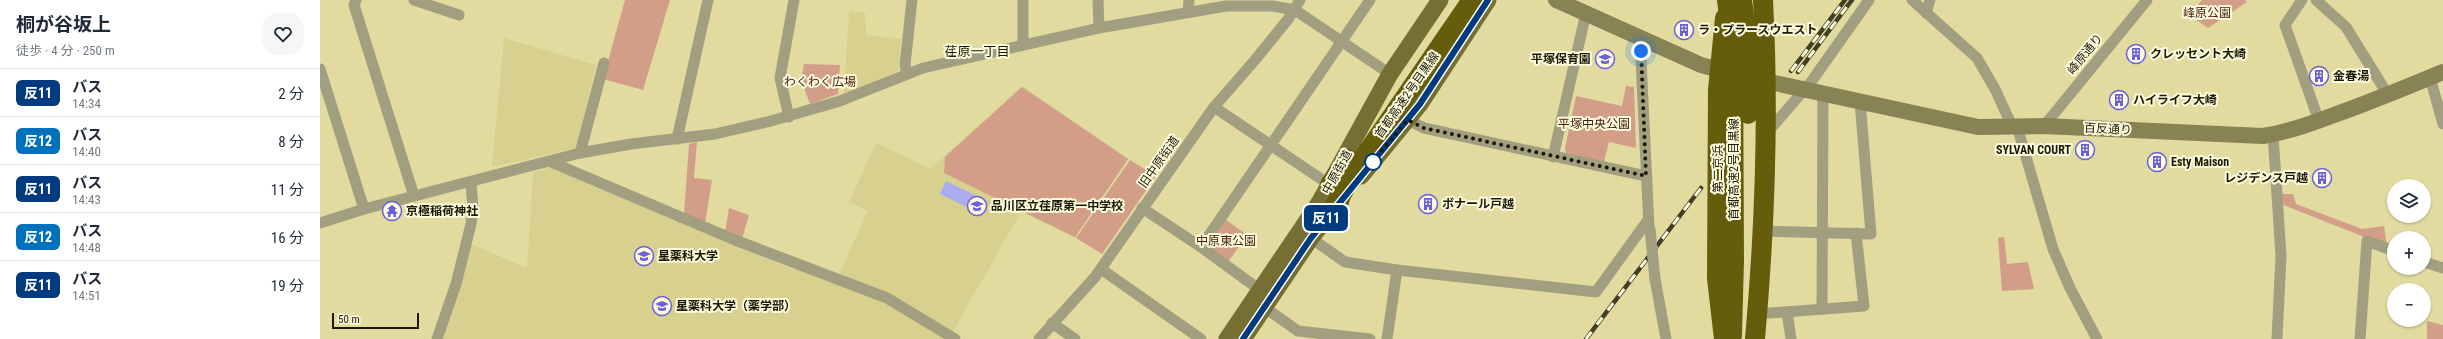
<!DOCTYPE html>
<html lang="ja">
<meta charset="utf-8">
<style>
body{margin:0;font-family:"Roboto Condensed","Noto Sans JP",sans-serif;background:#f6f6f7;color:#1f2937;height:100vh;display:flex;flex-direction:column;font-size:15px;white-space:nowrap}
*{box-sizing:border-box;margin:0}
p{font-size:13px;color:#747a83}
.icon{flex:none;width:22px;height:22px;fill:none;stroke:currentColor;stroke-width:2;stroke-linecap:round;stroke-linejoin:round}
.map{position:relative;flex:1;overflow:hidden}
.sheet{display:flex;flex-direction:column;background:#fff;width:320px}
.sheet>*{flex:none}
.badge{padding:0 8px;border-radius:6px;font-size:14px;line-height:26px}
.fabs{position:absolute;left:2067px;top:179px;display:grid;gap:8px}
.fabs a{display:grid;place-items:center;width:44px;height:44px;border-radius:50%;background:#fff;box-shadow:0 1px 3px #0004;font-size:20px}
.scale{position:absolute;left:12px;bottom:10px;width:87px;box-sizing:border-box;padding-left:4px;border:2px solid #1c1903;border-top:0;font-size:11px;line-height:14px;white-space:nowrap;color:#1c1903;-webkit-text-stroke:3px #fdfbdd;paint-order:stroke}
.you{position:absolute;width:20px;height:20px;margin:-10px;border:3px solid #fff;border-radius:50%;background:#1a73e8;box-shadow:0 0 0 6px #1a73e833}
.map>.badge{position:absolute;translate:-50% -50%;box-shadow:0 0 0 2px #fff}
.round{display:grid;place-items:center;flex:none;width:42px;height:42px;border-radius:16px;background:#f6f6f7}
.head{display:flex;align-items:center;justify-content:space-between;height:68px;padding:0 16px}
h1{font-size:19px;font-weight:700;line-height:30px}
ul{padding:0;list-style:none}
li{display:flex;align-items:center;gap:12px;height:48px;padding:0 16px;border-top:1px solid #e0e1e3}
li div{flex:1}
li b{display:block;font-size:15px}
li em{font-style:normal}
li .badge{min-width:44px;font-weight:700;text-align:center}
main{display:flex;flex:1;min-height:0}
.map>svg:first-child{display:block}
.built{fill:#d7d08e}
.green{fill:#d39e88}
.water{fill:#abadef}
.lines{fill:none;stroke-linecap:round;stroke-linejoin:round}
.street{stroke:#a29f81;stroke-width:11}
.secondary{stroke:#888355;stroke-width:16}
.primary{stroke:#756f34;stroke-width:17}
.highway{stroke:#655d0c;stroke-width:20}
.rail-casing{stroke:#423f22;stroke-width:4.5}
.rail{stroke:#fdfbdd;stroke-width:3;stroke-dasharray:9;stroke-linecap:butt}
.street-bridge{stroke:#a29f81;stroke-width:11}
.highway-bridge{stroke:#655d0c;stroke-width:20}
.line-casing{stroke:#fff;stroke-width:9}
.line{stroke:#003b80;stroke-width:6}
.walk{stroke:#1c1903;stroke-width:4;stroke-dasharray:0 7.2}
.stop-dot{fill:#fff;stroke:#003b80;stroke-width:2}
.labels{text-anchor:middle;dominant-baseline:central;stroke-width:4;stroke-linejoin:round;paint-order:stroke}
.park-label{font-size:12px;fill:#461a06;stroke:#fdfbdd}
.poi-label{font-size:12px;font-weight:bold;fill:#1c1903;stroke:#fdfbdd;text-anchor:start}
.street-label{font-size:12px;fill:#1c1903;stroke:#fdfbdd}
.neighbourhood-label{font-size:13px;fill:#1c1903;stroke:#fdfbdd}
</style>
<main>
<section class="sheet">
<div class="head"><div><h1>桐が谷坂上</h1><p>徒歩 · 4 分 · 250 m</p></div><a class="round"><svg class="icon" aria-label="heart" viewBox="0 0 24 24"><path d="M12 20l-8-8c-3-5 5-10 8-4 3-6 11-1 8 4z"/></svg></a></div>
<ul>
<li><span class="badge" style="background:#003b80;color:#fff">反11</span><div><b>バス</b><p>14:34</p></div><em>2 分</em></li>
<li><span class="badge" style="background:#0072bc;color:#fff">反12</span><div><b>バス</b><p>14:40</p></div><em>8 分</em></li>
<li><span class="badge" style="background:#003b80;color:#fff">反11</span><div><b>バス</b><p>14:43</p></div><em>11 分</em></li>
<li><span class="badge" style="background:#0072bc;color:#fff">反12</span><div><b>バス</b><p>14:48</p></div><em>16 分</em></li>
<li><span class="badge" style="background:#003b80;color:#fff">反11</span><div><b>バス</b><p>14:51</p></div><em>19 分</em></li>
</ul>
</section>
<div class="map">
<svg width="2123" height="339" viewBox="0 0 2123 339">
<rect width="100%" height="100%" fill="#e1dba0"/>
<g class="built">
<polygon points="529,11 545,13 546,35 581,39 578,71 524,95"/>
<polygon points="184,38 276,65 256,148 172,167"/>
<polygon points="702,86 809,159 755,238 701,212 633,331 569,294 519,274 548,211 529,202 556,143 610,169"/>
<polygon points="234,166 473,270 480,268 565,301 629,339 121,339 151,244 207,268 213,173"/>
</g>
<g class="green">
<polygon points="305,0 350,0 323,90 283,79"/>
<polygon points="1882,0 1925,0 1927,2 1888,28 1869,15"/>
<polygon points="484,64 520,65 518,94 490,104 481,80"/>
<polygon points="1306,86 1314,87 1316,148 1289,142 1284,162 1246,153 1245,148 1256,96 1302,106"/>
<polygon points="702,87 808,159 755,237 624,173 625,157"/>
<polygon points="377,142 374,178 392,180 385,224 364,214 369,144"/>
<polygon points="810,160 836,176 782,254 756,238"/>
<polygon points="1961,194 1973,194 1976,204 2042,229 2064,226 2067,246 1961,204"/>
<polygon points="409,208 429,215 422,239 405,232"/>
<polygon points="905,219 927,235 908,262 886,246"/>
<polygon points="1684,237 1687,264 1708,262 1714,289 1682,291 1678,238"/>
<polygon points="2107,321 2123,325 2123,339 2107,339"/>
</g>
<polygon class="water" points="626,181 667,201 661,214 620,194"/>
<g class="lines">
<g class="street">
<polyline points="36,0 34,5 94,196"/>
<polyline points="94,0 139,15"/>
<polyline points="778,0 779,28"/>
<polyline points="1592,0 1657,58 1675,89 1692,126"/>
<polyline points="1982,0 1965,25 1999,121"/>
<polyline points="1996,0 2026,27 2068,95"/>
<polyline points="868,12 869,0"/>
<polyline points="1606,13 1610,0"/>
<polyline points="1320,39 1329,227"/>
<polyline points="703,45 703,0"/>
<polyline points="0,69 44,209"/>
<polyline points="587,74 585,65 592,0"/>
<polyline points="2110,77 2123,124"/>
<polyline points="894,107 1010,185"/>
<polyline points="469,117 460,78 474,0"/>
<polyline points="1088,120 1104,128 1326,176"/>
<polyline points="1697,126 1733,249 1750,288 1777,339"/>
<polyline points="1724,126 1827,0"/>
<polyline points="1446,134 1491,82 1549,0"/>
<polyline points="1953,134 1961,256 1957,339"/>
<polyline points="357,139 388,0"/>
<polyline points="260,153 284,63"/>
<polyline points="1233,157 1266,13"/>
<polyline points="231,162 415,240 567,298 635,339"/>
<polyline points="822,208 881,247 940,290"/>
<polyline points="0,223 44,209 260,153 311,144 395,134 451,121 520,101 603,68 779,28 906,6 953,6 975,10 1070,74"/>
<polyline points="1443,231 1551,234 1540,101"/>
<polyline points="991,238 1025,262 1077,270 1276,292 1328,220"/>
<polyline points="881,247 1050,0"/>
<polyline points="2104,262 2123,268"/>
<polyline points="781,269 881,339"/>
<polyline points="1335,279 1346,339"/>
<polyline points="944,307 978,331 1050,339"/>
<polyline points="1502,309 1503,93"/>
<polyline points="1467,312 1471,339"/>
<polyline points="1437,314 1544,306 1536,233"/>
<polyline points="732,323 755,339"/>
<polyline points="117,339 136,284 151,224 153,210 151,182"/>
<polyline points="719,339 775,277 894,107 935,60 969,18 980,0"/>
<polyline points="1067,339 1077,270"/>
<polyline points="2040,339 2047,241 2074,251"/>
</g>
<g class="secondary">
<polyline points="1236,0 1381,65 1411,73"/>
<path d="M 1436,79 L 1658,127 L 1724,126 L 1943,136 C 1968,132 1990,124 2014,115 C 2051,102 2087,87 2123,72"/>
</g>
<g class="primary">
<polyline points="1041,176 1100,104 1168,0"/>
<polyline points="907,339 999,203 1070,74 1120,0"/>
<polyline points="923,339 991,238 1021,201"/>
</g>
<g class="highway">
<polyline points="1010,185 1029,159"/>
<polyline points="1012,211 1036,169 1152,0"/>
<polyline points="1412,335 1414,260"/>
<polyline points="1404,339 1397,278 1398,90 1405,18"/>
<path d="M 1435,339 C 1445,227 1449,113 1443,0"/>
</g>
<g class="rail-casing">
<g id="rail">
<polyline points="1471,71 1525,0"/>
<polyline points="1478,72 1532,0"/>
<polyline points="1266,339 1381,188"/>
</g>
</g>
<use href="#rail" class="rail"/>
<polyline class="street-bridge" points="1330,229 1335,279"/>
<g class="highway-bridge">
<polyline points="1407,0 1413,46 1414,260"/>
<polyline points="1422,0 1428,47 1428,114"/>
</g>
</g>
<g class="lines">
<g class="line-casing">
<polyline id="line" points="923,339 991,238 1100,104 1168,0"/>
</g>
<use href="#line" class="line"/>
<polyline class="walk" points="1053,162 1048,167 1088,120 1104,128 1326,176 1321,51"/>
</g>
<defs>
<g id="building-ring" transform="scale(1)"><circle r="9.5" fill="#fdfbdd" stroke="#6b60da" stroke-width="1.5"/><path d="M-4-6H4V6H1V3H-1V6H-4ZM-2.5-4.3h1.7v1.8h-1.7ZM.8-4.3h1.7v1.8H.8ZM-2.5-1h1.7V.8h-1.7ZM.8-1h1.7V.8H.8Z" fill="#6b60da"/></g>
<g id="school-ring" transform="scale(1)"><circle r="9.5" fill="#fdfbdd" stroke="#6b60da" stroke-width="1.5"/><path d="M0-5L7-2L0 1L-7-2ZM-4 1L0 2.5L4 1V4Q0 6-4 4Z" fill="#6b60da"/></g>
<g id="temple-ring" transform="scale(1)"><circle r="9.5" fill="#fdfbdd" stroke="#6b60da" stroke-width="1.5"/><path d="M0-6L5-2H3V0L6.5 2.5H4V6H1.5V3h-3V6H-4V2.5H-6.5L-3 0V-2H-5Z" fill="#6b60da"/></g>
<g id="university-ring" transform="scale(1)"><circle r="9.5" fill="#fdfbdd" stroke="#6b60da" stroke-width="1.5"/><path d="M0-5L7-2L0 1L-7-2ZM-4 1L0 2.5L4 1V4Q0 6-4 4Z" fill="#6b60da"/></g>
</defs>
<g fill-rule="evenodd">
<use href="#building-ring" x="1364" y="30"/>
<use href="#building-ring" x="1816" y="54"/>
<use href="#school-ring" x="1285" y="59"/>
<use href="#building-ring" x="1999" y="76"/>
<use href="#building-ring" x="1799" y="100"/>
<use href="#building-ring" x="1765" y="150"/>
<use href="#building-ring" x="1837" y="162"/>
<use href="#building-ring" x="2002" y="178"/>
<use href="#building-ring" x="1108" y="204"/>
<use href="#school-ring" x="657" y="206"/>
<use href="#temple-ring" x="72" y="211"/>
<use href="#university-ring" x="324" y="256"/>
<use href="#university-ring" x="342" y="306"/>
</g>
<circle class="stop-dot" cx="1053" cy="162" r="8"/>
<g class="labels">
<g class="park-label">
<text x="1887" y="13">峰原公園</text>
<text x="500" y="82">わくわく広場</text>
<text x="1274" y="124">平塚中央公園</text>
<text x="906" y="241">中原東公園</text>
</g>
<g class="poi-label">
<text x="1378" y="30">ラ・プラースウエスト</text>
<text x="1830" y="54">クレッセント大崎</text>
<text x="1271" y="59" text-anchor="end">平塚保育園</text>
<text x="2013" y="76">金春湯</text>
<text x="1813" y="100">ハイライフ大崎</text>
<text x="1751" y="150" text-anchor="end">SYLVAN COURT</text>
<text x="1851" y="162">Esty Maison</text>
<text x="1988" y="178" text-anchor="end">レジデンス戸越</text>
<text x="1122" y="204">ボナール戸越</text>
<text x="671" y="206">品川区立荏原第一中学校</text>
<text x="86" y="211">京極稲荷神社</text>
<text x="338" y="256">星薬科大学</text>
<text x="356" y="306">星薬科大学（薬学部）</text>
</g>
<g class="street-label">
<text transform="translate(1765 54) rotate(-51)">峰原通り</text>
<text transform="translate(1087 95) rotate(-55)">首都高速2号目黒線</text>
<text transform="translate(1788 129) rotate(3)">百反通り</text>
<text transform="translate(839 162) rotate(-55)">旧中原街道</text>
<text transform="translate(1398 169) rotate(-90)">第二京浜</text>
<text transform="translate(1414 169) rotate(-90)">首都高速2号目黒線</text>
<text transform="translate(1017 172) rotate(-61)">中原街道</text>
</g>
<g class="neighbourhood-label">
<text x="657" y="51">荏原一丁目</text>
</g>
</g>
</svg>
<div class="fabs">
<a><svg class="icon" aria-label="layers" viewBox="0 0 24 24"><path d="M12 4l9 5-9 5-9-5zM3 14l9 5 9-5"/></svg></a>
<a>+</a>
<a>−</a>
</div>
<div class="scale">50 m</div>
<div class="you" style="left:1321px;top:51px"></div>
<b class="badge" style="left:1006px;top:218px;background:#003b80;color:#fff">反11</b>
</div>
</main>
